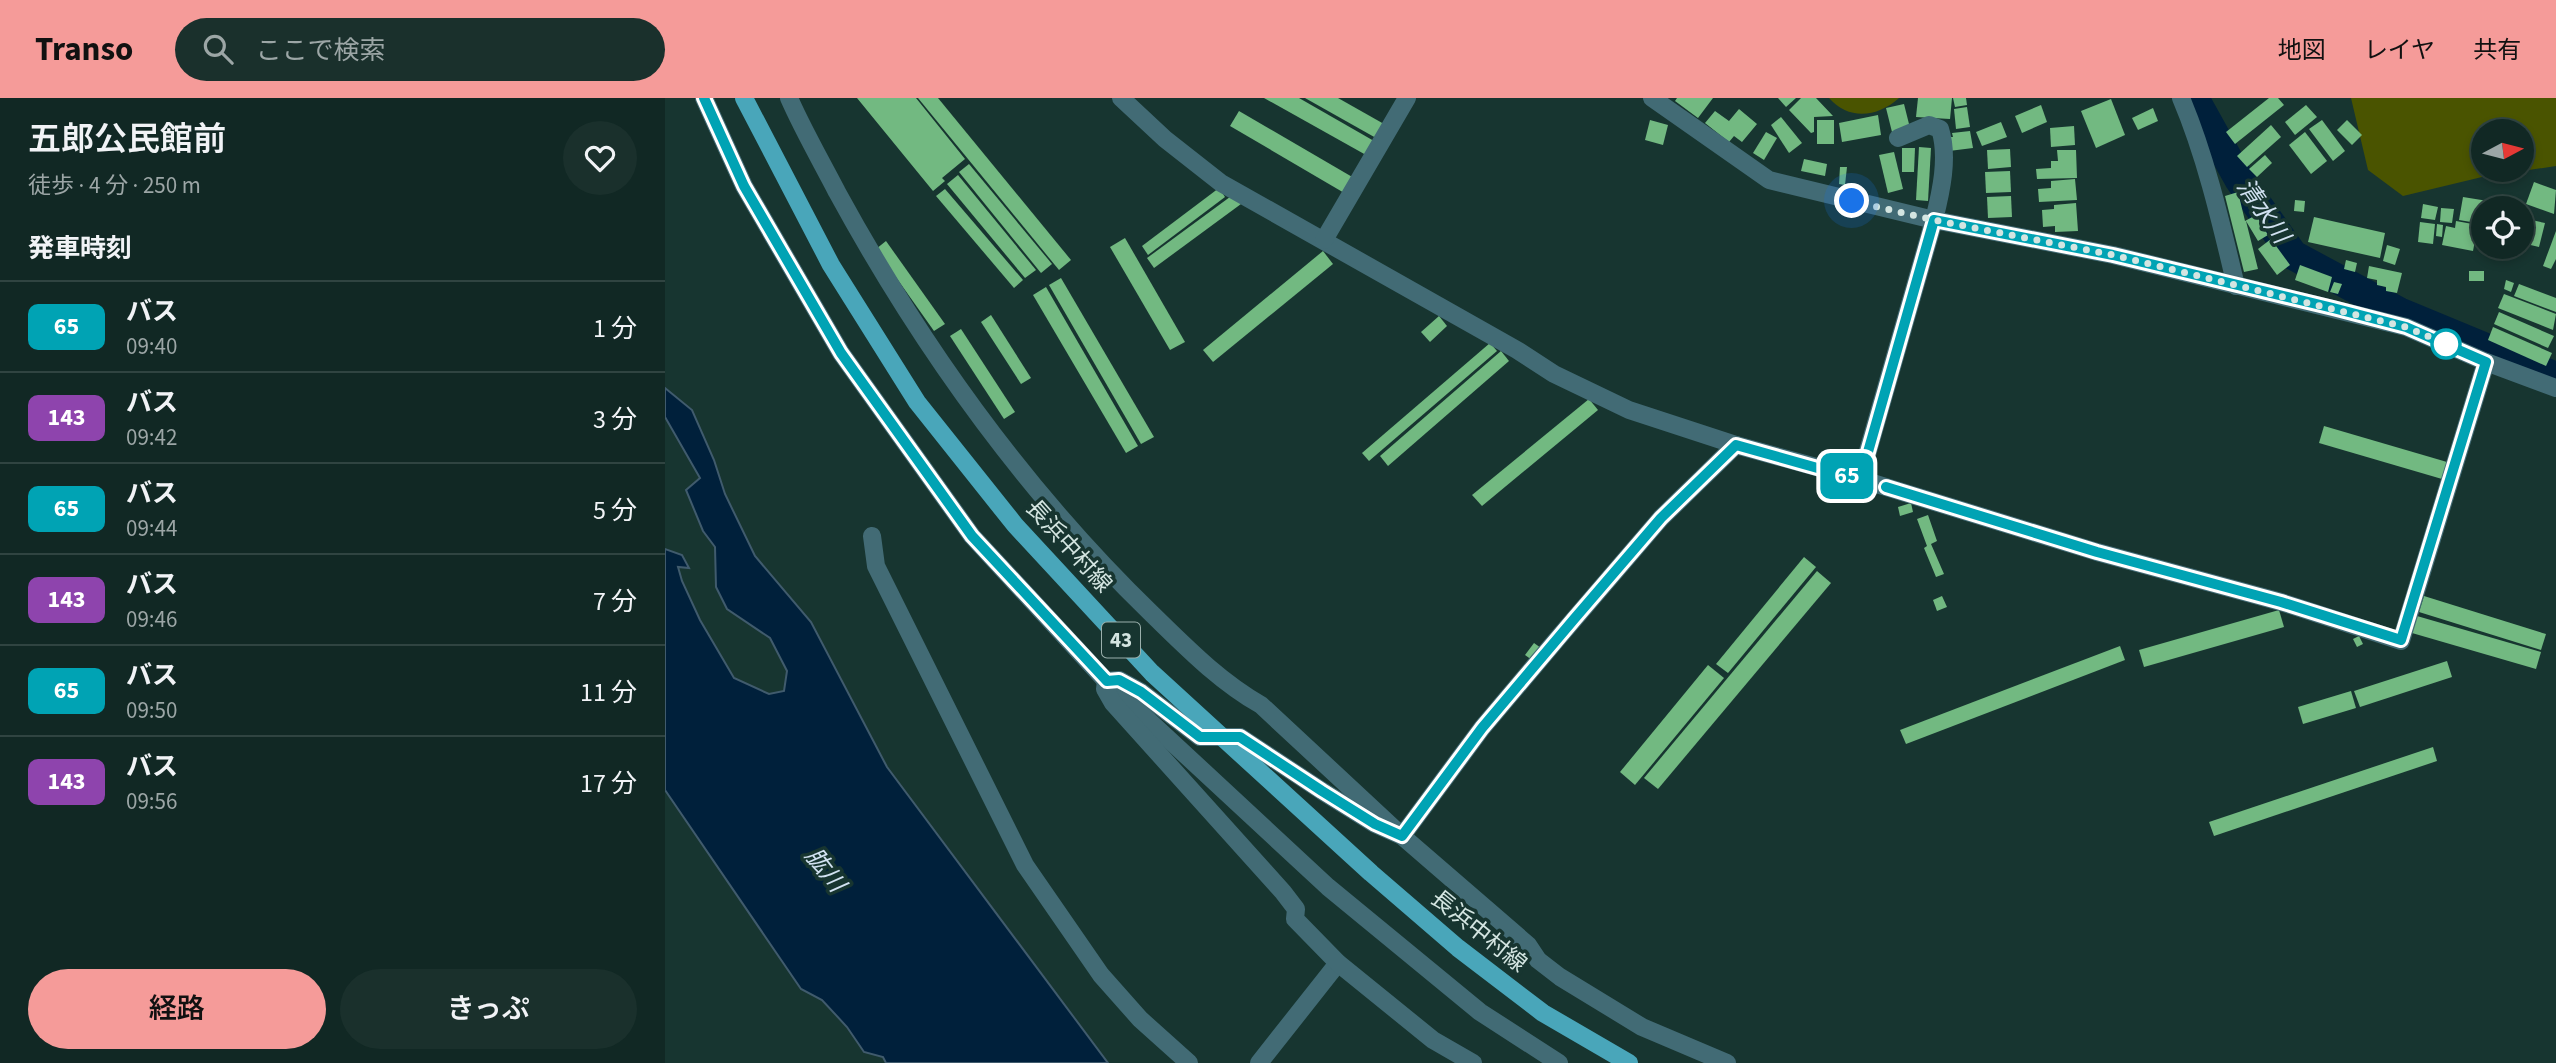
<!DOCTYPE html>
<html lang="ja">
<meta charset="utf-8">
<style>
body{margin:0;font-family:"Source Sans 3","Noto Sans JP",sans-serif;background:#1a302c;color:#f1f3f6;height:100vh;display:flex;flex-direction:column;font-size:26px;white-space:nowrap}
*{box-sizing:border-box;margin:0}
p{font-size:23px;color:#9ca6a6}
.icon{flex:none;width:38px;height:38px;fill:none;stroke:currentColor;stroke-width:2;stroke-linecap:round;stroke-linejoin:round}
.map{position:relative;flex:1;overflow:hidden}
.details{display:flex;flex-direction:column;background:#112824;width:665px}
.details>*{flex:none}
.badge{padding:0 14px;border-radius:10px;font-size:24px;line-height:46px}
.needle{width:46px;rotate:83deg}
.tools{position:absolute;left:1806px;top:21px;display:grid;gap:14px}
.tools a{display:grid;place-items:center;width:63px;height:63px;border-radius:50%;background:#112824;box-shadow:0 4px 10px #0003,0 0 0 2px #304441;font-size:35px}
.you{position:absolute;width:35px;height:35px;margin:-18px;border:5px solid #fff;border-radius:50%;background:#1a73e8;box-shadow:0 0 0 10px #1a73e833}
.map>.badge{position:absolute;translate:-50% -50%;box-shadow:0 0 0 4px #fff}
h2{padding:0 28px;font-size:26px;line-height:63px}
.round{display:grid;place-items:center;flex:none;width:74px;height:74px;border-radius:37px;background:#1a302c}
.summary{display:flex;align-items:center;justify-content:space-between;height:119px;padding:0 28px}
h1{font-size:33px;font-weight:600;line-height:52px}
.primary-button{display:flex;gap:14px;margin-top:auto;padding:14px 28px}
.primary-button a{flex:1;height:80px;border-radius:42px;background:#f59b99;color:#111;font-size:28px;font-weight:600;line-height:80px;text-align:center}
.primary-button a+a{background:#1a302c;color:#f1f3f6}
ul{padding:0;list-style:none}
li{display:flex;align-items:center;gap:21px;height:91px;padding:0 28px;border-top:2px solid #304441}
li div{flex:1}
li b{display:block;font-size:26px}
li em{font-style:normal}
li .badge{min-width:77px;font-weight:700;text-align:center}
header{display:flex;align-items:center;gap:42px;box-sizing:border-box;height:98px;padding:0 35px;background:#f59b99;color:#111}
header strong{font-size:33px}
nav{display:flex;gap:38px;margin-inline-start:auto;font-size:24px}
.search{width:490px;height:63px;background:#1a302c;display:flex;align-items:center;gap:18px;box-sizing:border-box;padding:0 24px;border-radius:38px;color:#9ca6a6;font-size:26px}
main{display:flex;flex:1;min-height:0}
.map>svg:first-child{display:block}
.green{fill:#4a5400;fill-rule:evenodd}
.water{fill:#00203b;stroke:#405b6d;stroke-width:2}
.lines{fill:none;stroke-linecap:round;stroke-linejoin:round}
.river{stroke:#00203b;stroke-width:30}
.building{fill:#72b981}
.minor{stroke:#426b75;stroke-width:18}
.major{stroke:#49a6ba;stroke-width:18}
.line-casing{stroke:#fff;stroke-width:16}
.line{stroke:#00a3b4;stroke-width:10}
.walk{stroke:#d4e5e1;stroke-width:7;stroke-dasharray:0 12.6}
.stop-dot{fill:#fff;stroke:#00a3b4;stroke-width:3.5}
.labels{text-anchor:middle;dominant-baseline:central;stroke-width:7;stroke-linejoin:round;paint-order:stroke}
.shield{fill:#173530;stroke:#9bb0ac;stroke-width:2}
.shield-label{font-size:21px;font-weight:bold;fill:#d4e5e1}
.street-label{font-size:23px;fill:#d4e5e1;stroke:#173530}
.water-label{font-size:24px;font-style:italic;fill:#d2e2f2;stroke:#173530}
</style>
<header>
<strong>Transo</strong>
<div class="search"><svg class="icon" aria-label="search" viewBox="0 0 24 24"><circle cx="10" cy="10" r="6"/><path d="M15 15l6 6"/></svg>ここで検索</div>
<nav><a>地図</a><a>レイヤ</a><a>共有</a></nav>
</header>
<main>
<section class="details">
<div class="summary"><div><h1>五郎公民館前</h1><p>徒歩 · 4 分 · 250 m</p></div><a class="round"><svg class="icon" aria-label="heart" viewBox="0 0 24 24"><path d="M12 20l-8-8c-3-5 5-10 8-4 3-6 11-1 8 4z"/></svg></a></div>
<h2>発車時刻</h2>
<ul>
<li><span class="badge" style="background:#00a3b4;color:#fff">65</span><div><b>バス</b><p>09:40</p></div><em>1 分</em></li>
<li><span class="badge" style="background:#8e44ad;color:#fff">143</span><div><b>バス</b><p>09:42</p></div><em>3 分</em></li>
<li><span class="badge" style="background:#00a3b4;color:#fff">65</span><div><b>バス</b><p>09:44</p></div><em>5 分</em></li>
<li><span class="badge" style="background:#8e44ad;color:#fff">143</span><div><b>バス</b><p>09:46</p></div><em>7 分</em></li>
<li><span class="badge" style="background:#00a3b4;color:#fff">65</span><div><b>バス</b><p>09:50</p></div><em>11 分</em></li>
<li><span class="badge" style="background:#8e44ad;color:#fff">143</span><div><b>バス</b><p>09:56</p></div><em>17 分</em></li>
</ul>
<div class="primary-button"><a>経路</a><a>きっぷ</a></div>
</section>
<div class="map">
<svg width="1891" height="965" viewBox="0 0 1891 965">
<rect width="100%" height="100%" fill="#173530"/>
<g class="green">
<path d="M 1164,0 L 1234,0 C 1213,19 1184,23 1164,0 Z"/>
<path d="M 1686,0 L 1891,0 L 1891,68 L 1817,79 L 1738,98 L 1703,72 ZM 1818,33 L 1857,33 L 1857,72 L 1818,72 Z"/>
</g>
<polygon class="water" points="0,290 27,312 49,362 60,396 90,458 146,524 222,669 443,965 221,965 218,959 199,954 182,929 157,902 136,891 0,692 0,451 17,457 24,470 13,469 17,483 35,522 69,580 104,596 119,593 122,573 105,540 62,511 51,489 50,449 38,433 21,392 35,380 0,319"/>
<g class="lines">
<polyline class="river" points="1529,0 1574,81 1628,157 1734,214 1891,279"/>
</g>
<g class="building">
<polygon points="192,0 251,0 300,61 277,80 280,83 268,93"/>
<polygon points="253,0 273,0 406,162 394,172"/>
<polygon points="599,0 634,0 709,43 701,57"/>
<polygon points="640,0 673,0 719,26 711,40"/>
<polygon points="1012,0 1048,0 1033,20 1010,3"/>
<polygon points="1113,0 1131,0 1121,9"/>
<polygon points="1136,0 1151,0 1168,18 1149,19 1149,34 1146,35 1124,12"/>
<polygon points="1253,0 1287,0 1285,21 1251,19"/>
<polygon points="1288,0 1301,0 1302,7 1290,9"/>
<polygon points="1604,0 1613,0 1619,7 1570,46 1561,34"/>
<polygon points="1446,1 1460,37 1431,50 1416,13"/>
<polygon points="1239,6 1245,30 1227,34 1221,10"/>
<polygon points="1376,7 1382,24 1357,35 1350,18"/>
<polygon points="1641,7 1652,19 1630,37 1620,24"/>
<polygon points="1302,9 1305,29 1291,31 1289,11"/>
<polygon points="1488,10 1493,23 1473,32 1467,20"/>
<polygon points="1074,11 1092,26 1077,44 1069,38 1064,44 1040,25 1050,13 1064,23"/>
<polygon points="574,13 689,80 681,96 565,28"/>
<polygon points="1213,17 1216,37 1177,44 1174,25"/>
<polygon points="1116,19 1137,45 1124,55 1106,27"/>
<polygon points="985,22 1003,27 998,47 980,42"/>
<rect x="1152" y="22" width="17" height="24"/>
<polygon points="1657,22 1680,53 1668,63 1644,31"/>
<polygon points="1682,22 1697,37 1687,47 1672,32"/>
<polygon points="1336,24 1342,39 1317,48 1311,34"/>
<polygon points="1606,27 1616,39 1582,69 1572,58"/>
<polygon points="1409,28 1410,47 1386,49 1385,30"/>
<polygon points="1305,33 1308,50 1284,53 1283,39 1288,39 1287,35"/>
<polygon points="1101,34 1112,40 1099,62 1088,55"/>
<polygon points="1640,34 1662,63 1646,76 1624,47"/>
<polygon points="1254,49 1266,50 1263,103 1251,102"/>
<polygon points="1237,50 1250,50 1249,74 1237,74"/>
<polygon points="1345,51 1346,69 1323,71 1322,52"/>
<polygon points="1392,52 1411,52 1412,80 1372,81 1371,71 1386,70 1386,63 1393,63"/>
<polygon points="1229,54 1238,91 1223,95 1214,57"/>
<polygon points="1600,57 1607,65 1592,79 1584,71"/>
<polygon points="1139,61 1162,66 1160,78 1136,73"/>
<polygon points="304,66 387,166 376,175 294,74"/>
<polygon points="1175,69 1182,69 1180,87 1174,86"/>
<polygon points="1345,73 1346,94 1321,95 1320,74"/>
<polygon points="293,77 371,172 360,180 282,86"/>
<polygon points="1410,81 1412,102 1374,104 1373,91 1386,90 1386,83"/>
<polygon points="1869,84 1891,92 1889,116 1861,106"/>
<polygon points="554,90 560,99 483,157 477,148"/>
<polygon points="280,91 358,182 349,190 271,98"/>
<polygon points="1573,94 1580,123 1591,117 1603,137 1593,143 1581,123 1593,171 1579,174 1560,98"/>
<polygon points="569,96 576,106 489,170 482,160"/>
<polygon points="1346,98 1347,119 1323,120 1322,99"/>
<polygon points="1798,99 1829,104 1828,110 1818,110 1818,126 1794,122"/>
<polygon points="1630,102 1640,103 1639,114 1629,113"/>
<polygon points="1411,105 1413,133 1390,134 1390,128 1378,129 1377,112 1389,111 1389,107"/>
<polygon points="1758,106 1773,109 1770,122 1756,120"/>
<polygon points="1776,110 1789,111 1787,125 1775,124"/>
<polygon points="1649,119 1720,135 1715,160 1643,144"/>
<polygon points="1857,120 1880,125 1874,149 1857,145"/>
<polygon points="1791,123 1813,127 1808,153 1777,147 1781,128 1790,130"/>
<polygon points="1755,124 1770,126 1768,146 1753,144"/>
<polygon points="1772,126 1778,127 1777,139 1771,138"/>
<polygon points="1891,133 1891,161 1886,171 1878,168"/>
<polygon points="460,140 520,244 505,252 445,149"/>
<polygon points="1606,141 1625,167 1612,177 1593,151"/>
<polygon points="221,143 280,226 269,233 211,151"/>
<polygon points="1722,147 1735,151 1730,167 1718,163"/>
<polygon points="658,153 668,166 548,264 538,252"/>
<polygon points="1681,162 1692,165 1690,174 1679,171"/>
<polygon points="1635,167 1667,179 1663,194 1630,182"/>
<polygon points="1704,168 1737,175 1732,195 1721,193 1721,189 1712,187 1712,182 1702,180"/>
<rect x="1804" y="173" width="15" height="10"/>
<polygon points="396,180 489,339 476,346 384,187"/>
<polygon points="1841,182 1849,185 1846,194 1839,191"/>
<polygon points="1669,184 1677,186 1673,196 1665,194"/>
<polygon points="1854,186 1891,200 1891,214 1849,198"/>
<polygon points="381,189 473,348 461,355 368,197"/>
<polygon points="1839,196 1891,216 1888,232 1833,210"/>
<polygon points="1834,214 1889,238 1883,250 1829,226"/>
<polygon points="326,217 366,280 356,286 316,224"/>
<polygon points="774,218 782,228 765,244 756,234"/>
<polygon points="1828,229 1887,255 1881,268 1823,242"/>
<polygon points="296,231 350,314 339,321 285,238"/>
<polygon points="825,245 832,253 704,363 697,355"/>
<polygon points="836,253 844,263 723,368 715,358"/>
<polygon points="924,301 933,312 817,408 807,397"/>
<polygon points="1659,328 1782,364 1777,381 1654,345"/>
<polygon points="1246,405 1248,414 1235,418 1233,409"/>
<polygon points="1263,417 1272,443 1266,446 1279,476 1271,479 1259,450 1262,448 1252,421"/>
<polygon points="1139,459 1151,469 1063,575 1051,566"/>
<polygon points="1152,473 1166,485 993,691 979,680"/>
<polygon points="1277,498 1282,509 1272,513 1268,502"/>
<polygon points="1759,498 1881,536 1876,552 1754,514"/>
<polygon points="1614,512 1619,529 1479,569 1474,552"/>
<polygon points="1752,518 1876,554 1871,571 1747,535"/>
<polygon points="1694,538 1698,546 1692,549 1688,541"/>
<polygon points="869,545 876,550 867,562 860,557"/>
<polygon points="1455,548 1460,562 1241,646 1235,632"/>
<polygon points="1782,563 1787,579 1695,609 1689,593"/>
<polygon points="1043,567 1059,580 970,687 955,674"/>
<polygon points="1686,593 1691,610 1638,626 1633,609"/>
<polygon points="1768,649 1772,663 1549,738 1544,724"/>
</g>
<g class="lines">
<g class="minor">
<polyline points="39,0 79,88 176,255 307,438 441,583 663,789 815,914 894,965"/>
<path d="M 124,0 C 138,32 156,63 172,94 C 256,248 361,394 487,516 C 522,550 554,583 596,607 L 737,738 L 863,847 L 873,862 L 895,879 L 977,929 L 1062,965"/>
<polyline points="456,0 500,41 556,85 852,252 889,276 964,312 1071,347 1195,381 1432,454 1616,504 1736,543 1821,264"/>
<polyline points="987,0 1104,82 1269,122 1448,157 1741,229 1821,264 1891,290"/>
<path d="M 1516,0 C 1541,59 1556,125 1571,188"/>
<polyline points="659,142 742,0"/>
<path d="M 1195,381 L 1269,122 C 1276,94 1284,59 1275,31 L 1264,27 L 1233,40"/>
<polyline points="207,438 211,468 360,767 436,877 475,921 524,965"/>
<polyline points="594,965 673,865"/>
<polyline points="808,965 768,942 673,865 630,821 631,811 618,794 448,605 440,591 441,583 454,582 476,594 535,639 575,639 657,693 710,726 737,738 817,630 893,540 996,420 1071,347"/>
</g>
<polyline class="major" points="79,0 166,167 252,304 350,427 487,575 706,775 793,850 878,915 964,965"/>
</g>
<g class="lines">
<g class="line-casing">
<polyline id="line" points="39,0 79,88 176,255 307,438 442,583 454,582 476,594 535,639 575,639 657,693 710,726 737,738 817,630 910,520 996,420 1071,347 1195,382 1269,122 1448,157 1668,210 1741,229 1821,264 1736,542 1616,504 1432,454 1221,389"/>
</g>
<use href="#line" class="line"/>
<polyline class="walk" points="1187,103 1269,122 1448,157 1741,229 1781,246"/>
</g>
<circle class="stop-dot" cx="1781" cy="246" r="14"/>
<g class="labels">
<rect class="shield" x="437" y="524.5" width="38" height="35" rx="5"/>
<g class="shield-label">
<text x="456" y="542">43</text>
</g>
<g class="street-label">
<text transform="translate(404 448) rotate(48)">長浜中村線</text>
<text transform="translate(814 833) rotate(39)">長浜中村線</text>
</g>
<g class="water-label">
<text transform="translate(1598 113) rotate(55)">清水川</text>
<text transform="translate(160 772) rotate(52)">肱川</text>
</g>
</g>
</svg>
<div class="tools">
<a><svg class="needle" viewBox="-14 -14 28 28"><path d="M0-13l5 13h-10z" fill="#e53935"/><path d="M0 13l5-13h-10z" fill="#9ca6a6"/></svg></a>
<a><svg class="icon" aria-label="locate" viewBox="0 0 24 24"><circle cx="12" cy="12" r="6"/><path d="M12 2v4M12 18v4M2 12h4M18 12h4"/></svg></a>
</div>
<div class="you" style="left:1187px;top:103px"></div>
<b class="badge" style="left:1182px;top:378px;background:#00a3b4;color:#fff">65</b>
</div>
</main>
